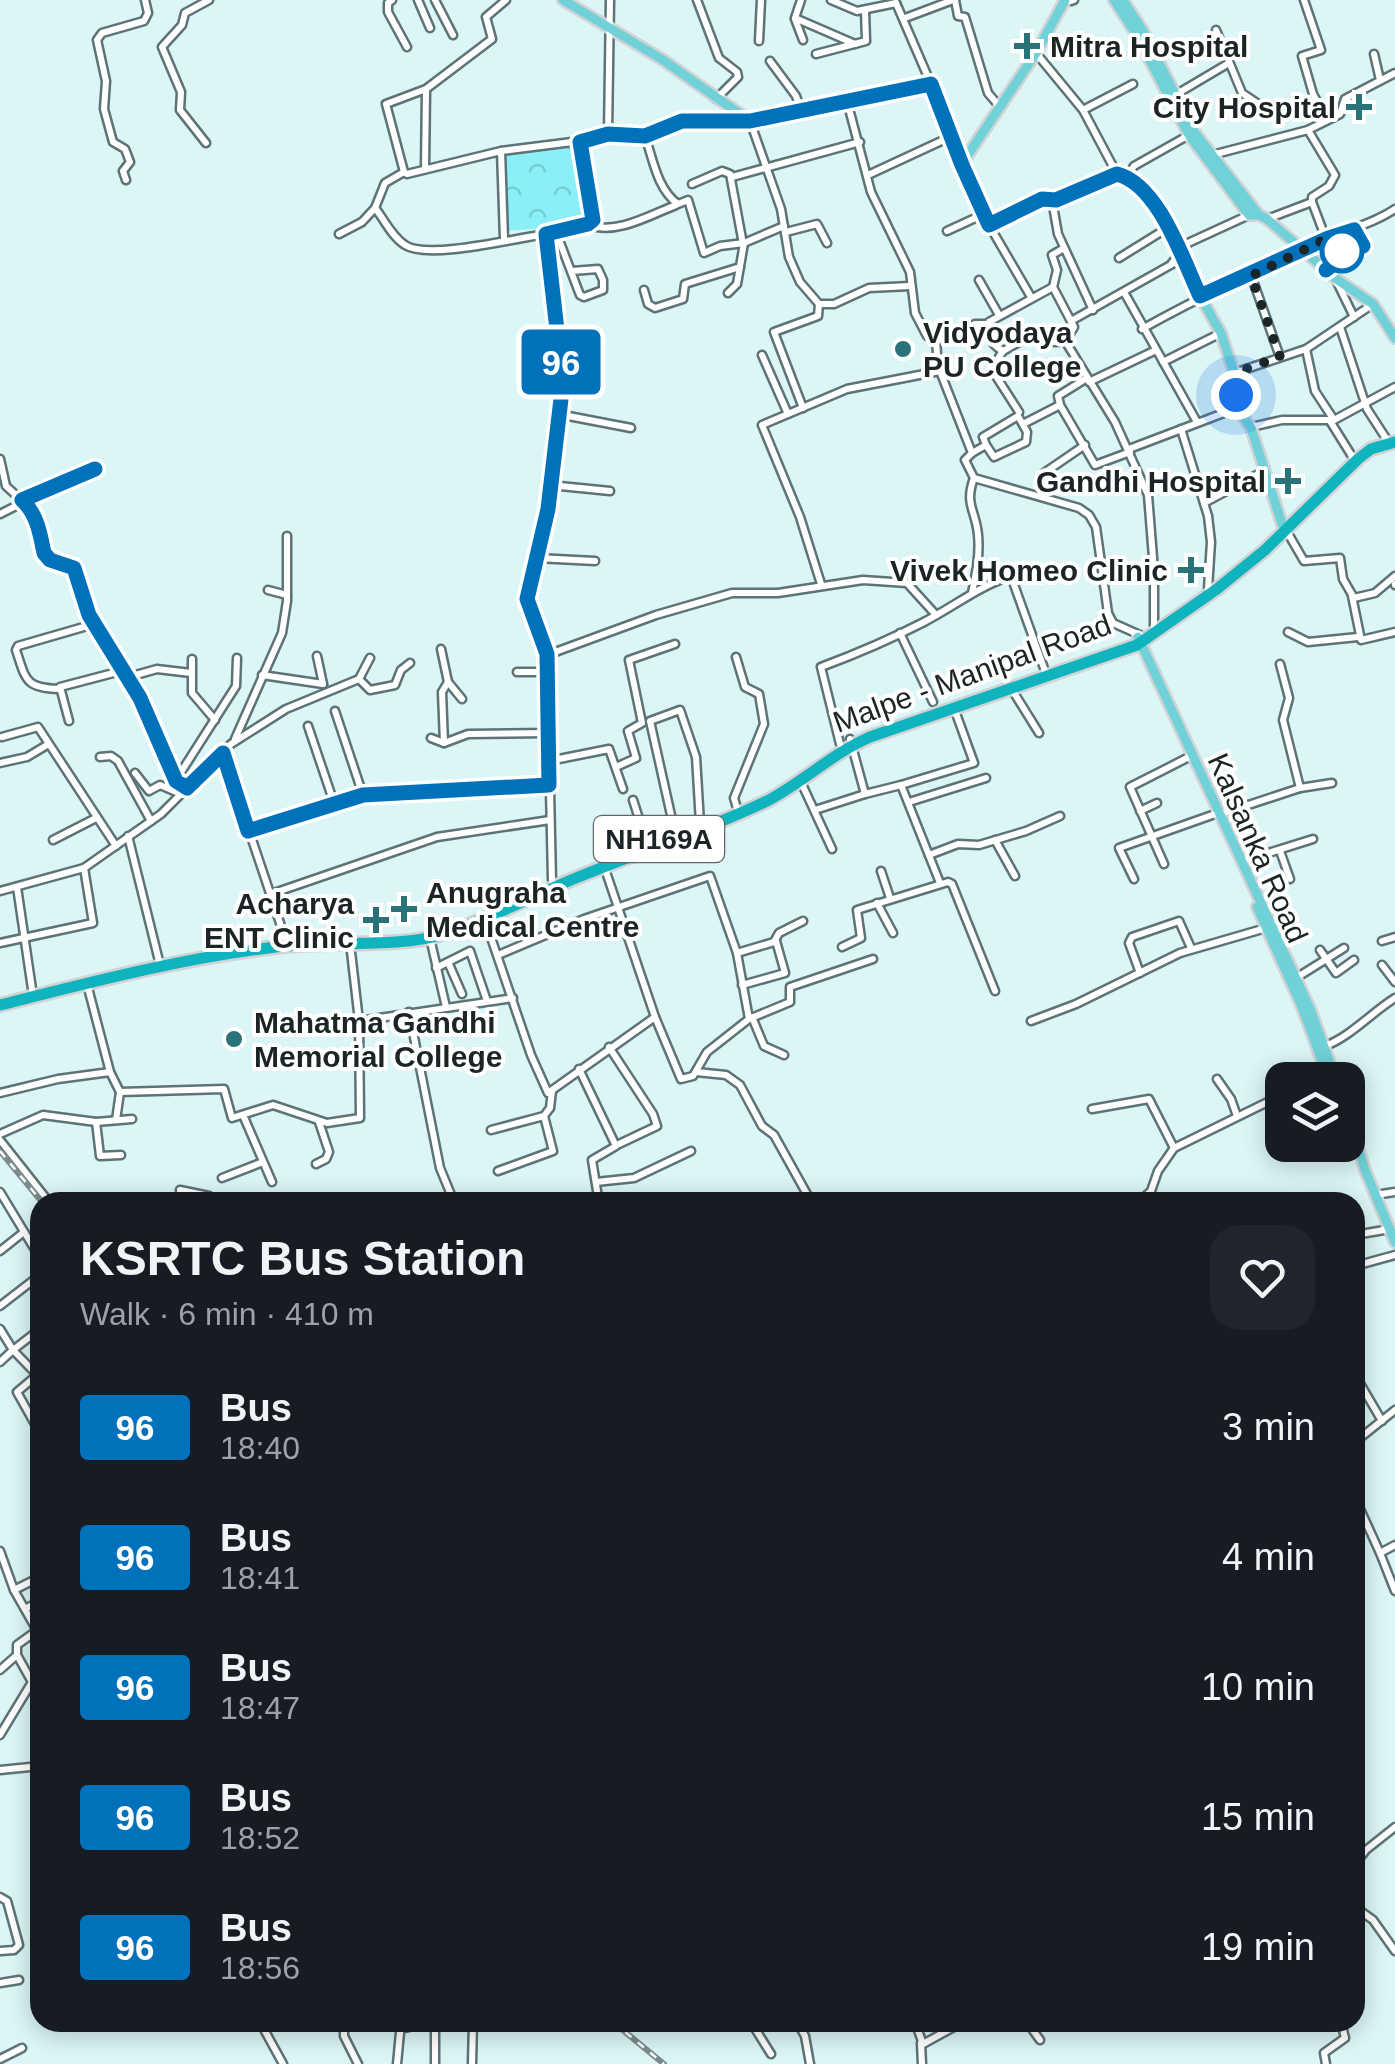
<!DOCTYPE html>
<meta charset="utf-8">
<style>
body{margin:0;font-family:Helvetica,sans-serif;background:#20242c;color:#f1f3f6;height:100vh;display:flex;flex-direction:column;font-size:38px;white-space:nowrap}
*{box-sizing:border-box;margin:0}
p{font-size:32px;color:#9ea1a6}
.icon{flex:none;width:55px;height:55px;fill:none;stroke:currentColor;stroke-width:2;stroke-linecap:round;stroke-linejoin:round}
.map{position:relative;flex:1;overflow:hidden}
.panel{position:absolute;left:30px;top:1192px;width:1335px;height:840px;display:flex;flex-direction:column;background:#171b24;border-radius:30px;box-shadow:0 5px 25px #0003}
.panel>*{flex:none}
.badge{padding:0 20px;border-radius:8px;font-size:35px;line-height:65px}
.tools{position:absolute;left:1265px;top:1062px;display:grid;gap:20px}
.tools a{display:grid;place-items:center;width:100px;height:100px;border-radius:20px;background:#171b24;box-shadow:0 5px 25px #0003;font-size:50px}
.you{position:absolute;width:50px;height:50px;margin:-25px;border:8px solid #fff;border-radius:50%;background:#1a73e8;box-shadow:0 0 0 15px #1a73e833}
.map>.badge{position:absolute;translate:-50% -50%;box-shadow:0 0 0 5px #fff}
.round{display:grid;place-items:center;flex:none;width:105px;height:105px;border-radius:30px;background:#20242c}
.summary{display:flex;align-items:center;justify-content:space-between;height:170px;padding:0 50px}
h1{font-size:48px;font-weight:700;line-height:75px}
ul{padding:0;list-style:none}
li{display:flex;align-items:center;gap:30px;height:130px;padding:0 50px}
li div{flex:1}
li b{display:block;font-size:38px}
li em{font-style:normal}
li .badge{min-width:110px;font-weight:700;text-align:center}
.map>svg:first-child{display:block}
.park{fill:url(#park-crowns)}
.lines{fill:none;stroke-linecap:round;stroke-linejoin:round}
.minor-casing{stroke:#5d7375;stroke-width:11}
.major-casing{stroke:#d2d3d4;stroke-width:14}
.highway-casing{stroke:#d2d3d4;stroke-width:16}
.minor{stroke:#fff;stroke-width:6}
.major{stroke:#70d2d8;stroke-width:9}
.highway{stroke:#10b4be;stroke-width:11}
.rail-casing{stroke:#7b8c8d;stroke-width:6}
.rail{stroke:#fff;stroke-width:2.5;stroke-dasharray:8;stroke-linecap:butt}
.line-casing{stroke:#fff;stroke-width:22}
.line{stroke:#0072bc;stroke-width:15}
.walk{stroke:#1c2526;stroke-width:10;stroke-dasharray:0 18}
.poi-dot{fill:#287278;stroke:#fff;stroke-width:4}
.stop-dot{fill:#fff;stroke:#0072bc;stroke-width:5}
.labels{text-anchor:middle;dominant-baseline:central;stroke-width:8;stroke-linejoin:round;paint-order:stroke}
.shield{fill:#fff;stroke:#606667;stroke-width:2.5}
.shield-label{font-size:28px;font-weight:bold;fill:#1c2526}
.poi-label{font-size:30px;font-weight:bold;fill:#1c2526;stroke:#fff;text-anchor:start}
.street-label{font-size:30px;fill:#1c2526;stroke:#fff}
</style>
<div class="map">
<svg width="1395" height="2064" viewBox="0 0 1395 2064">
<defs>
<pattern id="park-crowns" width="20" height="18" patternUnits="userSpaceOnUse" patternTransform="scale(2.5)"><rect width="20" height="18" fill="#8beff7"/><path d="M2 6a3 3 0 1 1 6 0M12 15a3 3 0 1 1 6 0" fill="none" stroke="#77cdd4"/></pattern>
</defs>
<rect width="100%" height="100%" fill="#dcf5f7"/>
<polygon class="park" points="572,142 577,147 590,218 551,228 506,231 503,154 506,149"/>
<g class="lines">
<g class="minor-casing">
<g id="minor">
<polyline points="392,0 388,3 388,12 407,47"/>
<polyline points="418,0 430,28"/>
<polyline points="435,0 453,35"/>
<polyline points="506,0 486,17 492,39 426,89 386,104 404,172 407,174 501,151 580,141"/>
<polyline points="697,0 719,58 737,72 738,77 716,99"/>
<polyline points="801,0 795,18 855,44"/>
<polyline points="831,0 857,11 896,3"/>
<polyline points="955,0 958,16 965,17 988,93 1000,107"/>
<polyline points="1304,0 1321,50 1302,56 1313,94 1327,120"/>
<polyline points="1071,1 1074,0"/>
<polyline points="896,3 931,84"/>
<polyline points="905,18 953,0"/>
<polyline points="795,19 803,40"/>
<polyline points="1216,30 1242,93 1257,103"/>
<polyline points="759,41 761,0"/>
<polyline points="1036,53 1083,110 1117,174"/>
<polyline points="816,54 866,41 865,10"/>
<polyline points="1374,54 1380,80"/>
<polyline points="770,61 796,96 801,110"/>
<polyline points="1175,95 1229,63"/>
<polyline points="847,101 871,192 910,272 915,313 927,336 936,341 938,366 972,453 965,460 974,478 1079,508 1089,515 1096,527 1108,613 1113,623 1140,635"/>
<polyline points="1083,110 1133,84"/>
<path d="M 608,134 L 645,136 C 653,159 657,189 678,204 L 688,200 L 704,253 L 720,246 L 744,243 L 784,226"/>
<polyline points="645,136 682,121 750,121 781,209 789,257 800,282 819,304 834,304 869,288 910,286"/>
<polyline points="206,143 180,110 181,92 162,47 182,25 185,13 209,0"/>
<polyline points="501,151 504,239"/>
<polyline points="1212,155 1308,130 1340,114 1345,99 1395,73"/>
<polyline points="425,168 426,90"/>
<polyline points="868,175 950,137"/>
<polyline points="732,177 860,142"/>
<polyline points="1127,177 1134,166 1189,135"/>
<polyline points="126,180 123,171 130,162 125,149 113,142 104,109 106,81 97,40 102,33 144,21 148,13 145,0"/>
<polyline points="692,184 722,171 730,174 743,244"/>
<polyline points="1052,200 1058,234 1093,310"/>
<polyline points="1312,202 1326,239"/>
<polyline points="375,208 385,183 404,172"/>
<polyline points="1267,219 1312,202 1312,197 1329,186 1335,175 1308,130"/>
<path d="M 589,225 C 617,235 650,215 676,205"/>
<polyline points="989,225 1031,297"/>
<polyline points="947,231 984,214"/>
<polyline points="556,232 580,295 584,297 603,290 603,280 598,269 572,271"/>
<polyline points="786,232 817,224 827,243"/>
<path d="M 339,234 L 362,222 L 375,208 C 384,219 392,237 405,245 C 428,260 516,238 546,234"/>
<polyline points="1119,258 1169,227"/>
<polyline points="1172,263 1188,243 1249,215"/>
<polyline points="1326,270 1336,262 1339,252 1363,246 1354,230"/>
<polyline points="1251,275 1280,357"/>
<polyline points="1335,278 1354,317"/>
<polyline points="979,280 999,315"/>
<path d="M 1053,287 L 1074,327 C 1060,354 1047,336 1028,339 C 1020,340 1011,347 1003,351 C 992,345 984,334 989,322 Z"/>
<polyline points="1053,287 1057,270 1052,255 1064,248"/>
<polyline points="644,290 648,304 655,308 683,299 685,284 740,267"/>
<polyline points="1124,292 1197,422"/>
<polyline points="728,293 737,284 744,243"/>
<polyline points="1071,321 1183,258"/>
<polyline points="1340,327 1367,409 1389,443"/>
<path d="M 1142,329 C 1201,296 1262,268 1324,240 C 1348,229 1373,224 1395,209"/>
<polyline points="1064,339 1115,422 1148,495 1154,570 1154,626"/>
<polyline points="936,341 975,324 987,324"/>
<polyline points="1306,349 1315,391 1334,420"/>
<polyline points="1003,351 993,366 994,373 1019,412"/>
<polyline points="762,355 788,414"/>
<polyline points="1163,362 1221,333"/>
<polyline points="1234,373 1306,349 1373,304"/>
<polyline points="1089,382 1154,351"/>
<polyline points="1060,405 1058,396 1087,378"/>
<polyline points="803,408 774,332 818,316 819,304"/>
<polyline points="558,414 631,428"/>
<polyline points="1330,421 1355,461"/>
<polyline points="1023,424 1060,405 1095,465 1130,452"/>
<polyline points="1251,427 1282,420 1334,420 1395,387"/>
<polyline points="1181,429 1208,516 1211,542 1208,589"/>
<polyline points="1129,449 1237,408"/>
<polyline points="972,453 986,445 994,457 1026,442 1027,432 1018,416 983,437 986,445"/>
<polyline points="0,459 6,486 31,509 43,539 44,553 51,560 73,568 89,615 140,698 175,781 187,788"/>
<polyline points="1044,473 1085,445"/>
<polyline points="550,485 610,491"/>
<polyline points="22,500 95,469"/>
<polyline points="1204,503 1264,471"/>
<polyline points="0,514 24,502"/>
<polyline points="1286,530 1304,561 1340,558 1343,579 1354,598 1375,593 1395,576"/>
<polyline points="537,558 595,561"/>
<polyline points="821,584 800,517 762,425 847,389 940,371"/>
<polyline points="1395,584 1395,585"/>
<polyline points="268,590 287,595"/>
<path d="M 972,593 C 976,573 980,555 978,535 C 976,510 964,505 974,478"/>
<polyline points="1352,596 1361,640 1395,632"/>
<polyline points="1288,632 1308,642 1358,637"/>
<polyline points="900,633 933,702"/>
<polyline points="441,649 448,682 442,692 444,743"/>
<polyline points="547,655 656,615 732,593 778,593 863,580 907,583 936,615"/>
<polyline points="317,656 323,684"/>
<polyline points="736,657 745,687 759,694 764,724 734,798 737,808"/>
<polyline points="192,659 192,693 215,720"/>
<polyline points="517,672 548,672"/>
<polyline points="262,675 323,684"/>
<polyline points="125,678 157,669 191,673"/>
<polyline points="359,679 370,690 395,685 401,670 410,663"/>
<polyline points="448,682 462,699"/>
<polyline points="1011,688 1039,733"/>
<path d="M 59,689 C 25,688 26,680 16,650 L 18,646 L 94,624"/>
<polyline points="335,711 363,795"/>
<polyline points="69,721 60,687 121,671"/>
<polyline points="308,726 334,803"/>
<polyline points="2,737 38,727 116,846"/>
<polyline points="431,738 444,743 468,734 548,733"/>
<polyline points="235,739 282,633 287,601 287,536"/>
<polyline points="850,739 865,794 901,785 940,883"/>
<path d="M 840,744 L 821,667 C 856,654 891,639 924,622 C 953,607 978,587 1008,577 L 1012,579 L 1045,671"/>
<polyline points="223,753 285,938"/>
<polyline points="100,757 111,756 118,761 151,821"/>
<polyline points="549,761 609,749 623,789"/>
<polyline points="0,763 27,757 47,745"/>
<polyline points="616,767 636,758 628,731 642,723 629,660 675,644"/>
<polyline points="135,773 149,791 160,785 181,794"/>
<polyline points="176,780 236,686 237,658"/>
<polyline points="801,782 832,849"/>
<polyline points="901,785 974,763 954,708"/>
<polyline points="1300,788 1332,783"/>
<polyline points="633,800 647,844"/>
<polyline points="909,802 986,778"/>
<polyline points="815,810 865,794"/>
<polyline points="1140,811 1157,803"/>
<polyline points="1221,814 1300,788 1283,720 1289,698 1280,664"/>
<polyline points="248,831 363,795 549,785"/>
<polyline points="675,833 650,721 680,710 696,757 700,823"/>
<polyline points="128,836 159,961"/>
<polyline points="53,840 96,818"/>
<polyline points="995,840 1015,876"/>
<polyline points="1280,851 1290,879"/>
<polyline points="929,855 958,844 979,845 1026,831 1060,816"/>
<polyline points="1243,861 1313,839"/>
<polyline points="1164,864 1130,787 1189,757"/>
<polyline points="881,871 890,898"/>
<polyline points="1134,879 1119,848 1215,814"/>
<polyline points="552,880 547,655 527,599 548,509 563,382 546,234 588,225 593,220 580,141 608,134 610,0"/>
<polyline points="17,887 32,989"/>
<polyline points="0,891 84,868 161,814 231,744 286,709 359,679 370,658"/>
<polyline points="271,894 437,837 550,820"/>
<polyline points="877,903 893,933"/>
<polyline points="484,917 531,1055 548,1093 655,1017 604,866"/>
<polyline points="430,938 446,1007"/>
<polyline points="1382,941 1395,937"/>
<polyline points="0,943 93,923 84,868"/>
<polyline points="842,947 861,938 857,910 948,882 952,884 995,991"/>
<polyline points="1320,950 1336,973 1354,960"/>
<polyline points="737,953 774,942 779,933 803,921"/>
<polyline points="498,955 584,919 710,876 737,953 749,1019 707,1052 693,1076 681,1079 655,1017"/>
<polyline points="448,962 462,994"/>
<polyline points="1382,965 1395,982"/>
<polyline points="436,968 470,951 487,1001"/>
<polyline points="1140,973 1129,943 1132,937 1179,921 1191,948"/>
<polyline points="1296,978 1344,948"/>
<polyline points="87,984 110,1072 120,1092 224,1089 232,1118 273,1105 327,1123 360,1118 359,1021 350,943"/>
<polyline points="742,985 785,973 776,941"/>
<polyline points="409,1012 440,1168 454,1202"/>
<polyline points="752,1017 764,1046 784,1055"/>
<polyline points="749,1019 790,1002 790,987 873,959"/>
<polyline points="359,1021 513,998"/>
<polyline points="1031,1021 1076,1004 1180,953 1266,928"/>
<path d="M 1325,1046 C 1350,1037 1371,1013 1395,998"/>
<polyline points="609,1047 653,1114 657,1126 619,1144"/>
<polyline points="579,1069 616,1146 592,1160 598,1197"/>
<polyline points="696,1072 726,1075 740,1085 762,1126 774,1135 808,1196"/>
<polyline points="1217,1079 1231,1099 1237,1116"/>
<polyline points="1315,1080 1327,1074"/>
<polyline points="0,1093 58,1079 110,1072"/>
<polyline points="1092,1109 1149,1099 1174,1148"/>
<polyline points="243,1115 272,1182"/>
<polyline points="116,1120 120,1092"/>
<polyline points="96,1122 100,1156 121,1155"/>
<polyline points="491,1130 544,1116 550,1108 552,1091"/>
<polyline points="0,1134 43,1115 96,1122 132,1119"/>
<polyline points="0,1140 49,1202"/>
<polyline points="316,1164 326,1159 329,1152 319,1122"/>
<polyline points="498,1171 553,1151 544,1116"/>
<polyline points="222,1178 263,1162"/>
<polyline points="596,1182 634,1178 691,1151"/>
<polyline points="0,1192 40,1258"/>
<polyline points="1375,1195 1395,1192"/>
<polyline points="1031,1198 1032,1202"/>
<polyline points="181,1202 180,1190 209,1196"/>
<polyline points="1139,1202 1151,1191 1158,1171 1174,1148 1282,1095"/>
<polyline points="1355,1235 1384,1230"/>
<polyline points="0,1251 24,1232"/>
<polyline points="1355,1266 1395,1255"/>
<polyline points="0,1306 40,1275"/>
<polyline points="0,1329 13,1350 0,1362"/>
<polyline points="40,1329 13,1350 40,1378"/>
<polyline points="1355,1375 1382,1421"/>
<polyline points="36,1376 17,1392 40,1433"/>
<polyline points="1355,1442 1395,1410"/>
<polyline points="1355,1498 1380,1553 1395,1545"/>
<polyline points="0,1551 14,1590 35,1627 35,1632 17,1645 17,1655 32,1682 0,1735"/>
<polyline points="1380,1553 1395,1591"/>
<polyline points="14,1590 40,1577"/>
<polyline points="25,1609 40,1601"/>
<polyline points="0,1670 17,1655"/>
<polyline points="0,1770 40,1766"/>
<polyline points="1355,1864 1366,1850 1395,1827"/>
<polyline points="0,1897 7,1901 19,1945 14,1950 0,1951"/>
<polyline points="1355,1907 1373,1920 1395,1951"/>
<polyline points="0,1983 19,1980"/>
<polyline points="260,2022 283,2064"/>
<polyline points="350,2022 344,2027 344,2036 358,2064"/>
<polyline points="751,2022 771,2054"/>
<polyline points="797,2022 805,2036 810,2064"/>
<polyline points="915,2022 923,2044 963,2022"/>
<polyline points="1027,2022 1040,2040"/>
<polyline points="401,2029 429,2022"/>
<polyline points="921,2043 922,2064"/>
<polyline points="0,2059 22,2048"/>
<polyline points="397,2064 401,2022"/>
<polyline points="435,2064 435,2022"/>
<polyline points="472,2064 473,2022"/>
<polyline points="1326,2064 1324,2053 1345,2038 1341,2022"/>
</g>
</g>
<g class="major-casing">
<g id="major">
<polyline points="563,0 663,60 750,121 931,84 961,165 989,225 1042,199 1056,200 1104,178 1117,174 1135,181 1169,227 1200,296 1221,333 1234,373 1237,408 1251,428 1282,524"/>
<polyline points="1114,0 1136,34 1189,135 1249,215 1259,215 1267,219 1335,278 1373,304 1395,338"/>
<polyline points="1123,0 1143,31 1195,133 1259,215"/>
<polyline points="961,165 1036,53 1065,0"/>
<polyline points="1138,637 1311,1011 1336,1080"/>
<polyline points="1257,907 1302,1007 1329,1080"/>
<polyline points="1348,1115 1365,1170 1395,1242"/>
</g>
</g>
<g class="highway-casing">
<path id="highway" d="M 0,1005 C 91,982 183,958 276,947 C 326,940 398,949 443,934 C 488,920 532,896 576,878 C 639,852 705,831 767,801 C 803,782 833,753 870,737 L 1137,645 L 1217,589 L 1265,550 L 1358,459 L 1371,449 L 1395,442"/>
</g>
<use href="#minor" class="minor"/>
<use href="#major" class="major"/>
<use href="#highway" class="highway"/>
<g class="rail-casing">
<g id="rail">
<polyline points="0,1151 42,1202"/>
<polyline points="613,2022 664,2064"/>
</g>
</g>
<use href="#rail" class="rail"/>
</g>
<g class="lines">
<g class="line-casing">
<path id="line" d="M 95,469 L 22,500 C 37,514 40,533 44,553 L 50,560 L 74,568 L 89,615 L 140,698 L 176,781 L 187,788 L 223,753 L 248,831 L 363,795 L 549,785 L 547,654 L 527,599 L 548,509 L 563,382 L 546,234 L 588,224 L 593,220 L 580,142 L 608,134 L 645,136 L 682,121 L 750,121 L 931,84 L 962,165 L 989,225 L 1042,199 L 1056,200 L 1117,174 C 1159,185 1183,260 1200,296 L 1326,239 L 1354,230 L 1363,246 L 1340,252 L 1336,262 L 1326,270"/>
</g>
<use href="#line" class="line"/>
<polyline class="walk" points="1236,395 1234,373 1280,357 1251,276 1326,239 1342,251"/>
</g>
<g class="poi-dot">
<path d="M1022 31h10v10h10v10h-10v10h-10v-10h-10v-10h10z"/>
<path d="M1354 92h10v10h10v10h-10v10h-10v-10h-10v-10h10z"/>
<circle cx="903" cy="349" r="10"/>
<path d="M1283 466h10v10h10v10h-10v10h-10v-10h-10v-10h10z"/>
<path d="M1186 555h10v10h10v10h-10v10h-10v-10h-10v-10h10z"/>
<path d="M399 894h10v10h10v10h-10v10h-10v-10h-10v-10h10z"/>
<path d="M371 905h10v10h10v10h-10v10h-10v-10h-10v-10h10z"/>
<circle cx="234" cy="1039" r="10"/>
</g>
<circle class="stop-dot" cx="1342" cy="251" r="20"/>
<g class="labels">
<rect class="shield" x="594" y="816" width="130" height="46" rx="8"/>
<g class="shield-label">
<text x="659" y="839">NH169A</text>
</g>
<g class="poi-label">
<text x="1050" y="46">Mitra Hospital</text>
<text x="1336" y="107" text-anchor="end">City Hospital</text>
<text x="923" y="332">Vidyodaya<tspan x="923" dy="34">PU College</tspan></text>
<text x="1266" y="481" text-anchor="end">Gandhi Hospital</text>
<text x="1168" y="570" text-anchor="end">Vivek Homeo Clinic</text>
<text x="426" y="892">Anugraha<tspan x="426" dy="34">Medical Centre</tspan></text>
<text x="354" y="903" text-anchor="end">Acharya<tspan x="354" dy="34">ENT Clinic</tspan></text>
<text x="254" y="1022">Mahatma Gandhi<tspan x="254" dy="34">Memorial College</tspan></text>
</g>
<g class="street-label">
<text transform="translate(972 673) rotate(-20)">Malpe - Manipal Road</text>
<text transform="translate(1258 848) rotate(66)">Kalsanka Road</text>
</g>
</g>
</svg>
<div class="tools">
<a><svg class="icon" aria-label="layers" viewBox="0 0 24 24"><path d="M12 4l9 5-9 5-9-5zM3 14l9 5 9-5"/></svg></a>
</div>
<div class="you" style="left:1236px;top:395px"></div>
<b class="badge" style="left:561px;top:362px;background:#0072bc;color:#fff">96</b>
<section class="panel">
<div class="summary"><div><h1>KSRTC Bus Station</h1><p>Walk · 6 min · 410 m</p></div><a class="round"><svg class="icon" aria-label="heart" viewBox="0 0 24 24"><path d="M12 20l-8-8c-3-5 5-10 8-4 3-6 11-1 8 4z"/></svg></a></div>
<ul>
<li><span class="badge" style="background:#0072bc;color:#fff">96</span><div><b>Bus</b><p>18:40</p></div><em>3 min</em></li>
<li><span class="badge" style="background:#0072bc;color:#fff">96</span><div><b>Bus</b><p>18:41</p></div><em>4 min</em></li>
<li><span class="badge" style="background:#0072bc;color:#fff">96</span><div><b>Bus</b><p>18:47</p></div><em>10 min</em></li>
<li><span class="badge" style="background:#0072bc;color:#fff">96</span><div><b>Bus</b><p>18:52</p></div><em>15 min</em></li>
<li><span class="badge" style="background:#0072bc;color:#fff">96</span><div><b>Bus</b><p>18:56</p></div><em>19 min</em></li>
</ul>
</section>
</div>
